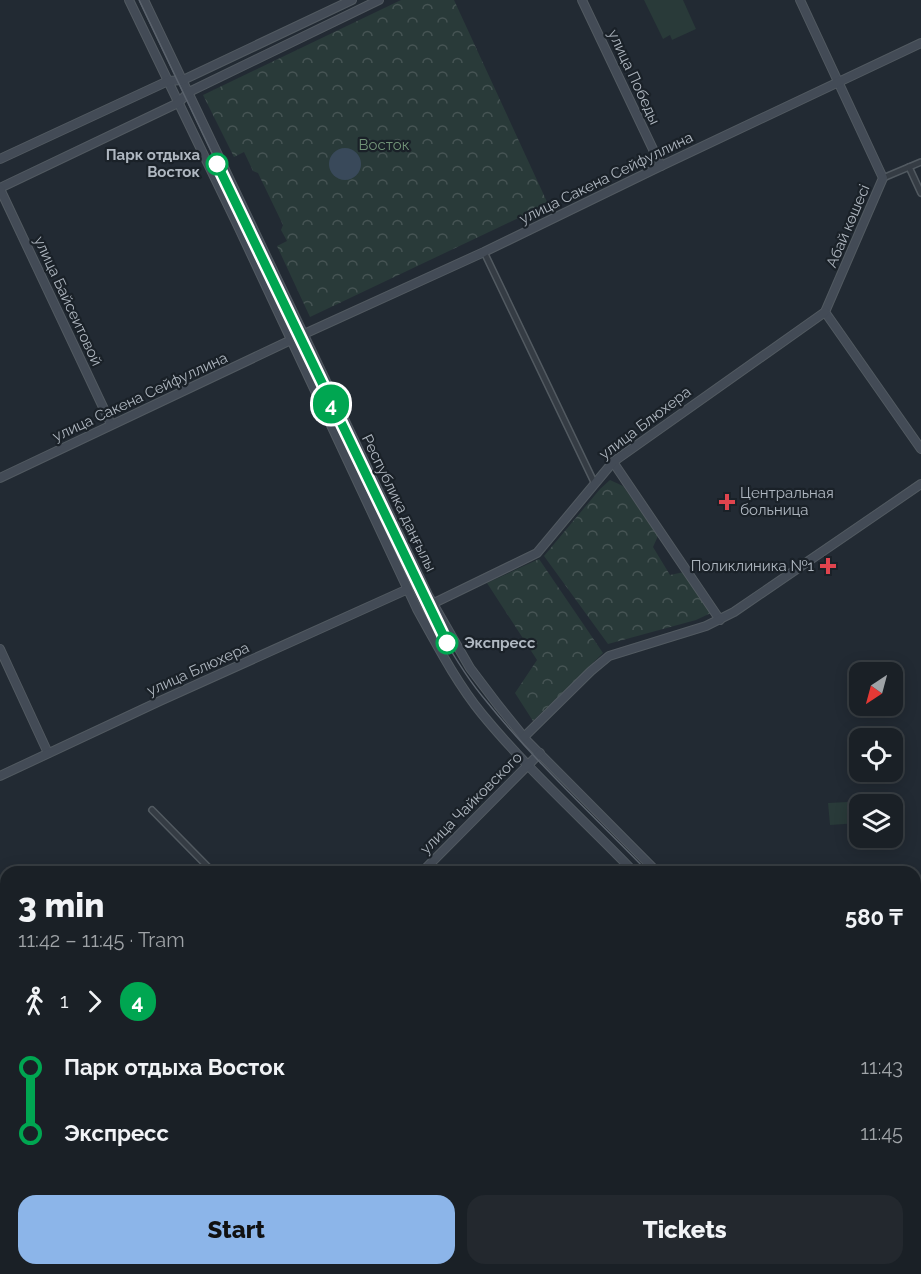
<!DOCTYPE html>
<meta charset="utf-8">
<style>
body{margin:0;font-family:Raleway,sans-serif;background:#23282e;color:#f1f3f6;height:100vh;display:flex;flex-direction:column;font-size:22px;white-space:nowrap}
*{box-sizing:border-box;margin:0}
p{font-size:20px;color:#9fa3a7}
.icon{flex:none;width:33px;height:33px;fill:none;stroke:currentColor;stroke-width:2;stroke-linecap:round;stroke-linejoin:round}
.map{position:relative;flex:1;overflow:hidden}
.side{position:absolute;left:0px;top:866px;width:921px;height:410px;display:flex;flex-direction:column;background:#1a2026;border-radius:18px 18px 0 0;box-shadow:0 3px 15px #0003,0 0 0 2px #383e43}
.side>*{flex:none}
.badge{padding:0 12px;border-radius:20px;font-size:21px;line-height:39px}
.needle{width:39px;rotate:216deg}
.fabs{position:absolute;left:849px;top:662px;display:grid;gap:12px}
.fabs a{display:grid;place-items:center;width:54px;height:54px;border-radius:12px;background:#1a2026;box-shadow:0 3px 15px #0003,0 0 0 2px #383e43;font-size:30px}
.map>.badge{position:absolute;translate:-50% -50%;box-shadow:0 0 0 3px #fff}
.legs{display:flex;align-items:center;gap:9px;height:66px;padding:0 18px;font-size:20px}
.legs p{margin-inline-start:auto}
.head{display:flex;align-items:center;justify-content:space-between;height:102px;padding:0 18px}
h1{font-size:33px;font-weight:800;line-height:45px}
.button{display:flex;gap:12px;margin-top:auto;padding:12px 18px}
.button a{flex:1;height:69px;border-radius:18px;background:#8cb5e9;color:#111;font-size:24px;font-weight:800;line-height:69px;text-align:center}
.button a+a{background:#23282e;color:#f1f3f6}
ul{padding:0 18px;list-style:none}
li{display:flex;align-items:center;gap:21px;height:66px;font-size:22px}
li i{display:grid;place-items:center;width:9px;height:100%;margin:0 8px;background:currentColor}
li i::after{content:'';width:15px;height:15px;margin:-8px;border:4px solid;border-radius:50%;background:#1a2026}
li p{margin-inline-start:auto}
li:first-child i{background:linear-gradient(#0000 50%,currentColor 0)}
li:last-child i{background:linear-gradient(currentColor 50%,#0000 0)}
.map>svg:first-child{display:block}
.forest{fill:url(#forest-crowns)}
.pitch{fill:#293a39}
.water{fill:#39495a}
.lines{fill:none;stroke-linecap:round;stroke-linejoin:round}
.street-casing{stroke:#525a61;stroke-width:8}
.secondary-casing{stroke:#525a61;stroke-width:10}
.street{stroke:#353c44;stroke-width:5}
.secondary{stroke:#434b56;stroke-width:8}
.tram{stroke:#5b636d;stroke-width:1.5}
.rail-casing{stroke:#5b636d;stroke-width:4}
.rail{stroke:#1a2128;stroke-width:1.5;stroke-dasharray:4.5;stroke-linecap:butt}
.line-1-casing{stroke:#fff;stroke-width:14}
.line-1{stroke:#00a651;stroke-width:9}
.stop-1-dot{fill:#fff;stroke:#00a651;stroke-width:3}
.health-dot{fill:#e0444e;stroke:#1a2128;stroke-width:2}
.labels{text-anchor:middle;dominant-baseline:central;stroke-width:4.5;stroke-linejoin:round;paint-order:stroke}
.street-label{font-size:15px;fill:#afb7c0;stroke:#1a2128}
.park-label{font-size:15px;fill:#719377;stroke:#1a2128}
.stop-label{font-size:15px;font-weight:bold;fill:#afb7c0;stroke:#1a2128;text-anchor:end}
.poi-label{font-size:15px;fill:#afb7c0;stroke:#1a2128;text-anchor:start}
</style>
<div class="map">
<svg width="921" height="1274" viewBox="0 0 921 1274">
<defs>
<pattern id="forest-crowns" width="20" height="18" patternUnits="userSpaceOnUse" patternTransform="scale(1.5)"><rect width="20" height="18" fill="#293a39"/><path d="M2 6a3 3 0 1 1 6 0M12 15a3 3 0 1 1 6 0" fill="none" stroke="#465454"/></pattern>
</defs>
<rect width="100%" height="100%" fill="#222a33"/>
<g class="forest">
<polygon points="401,0 454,0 548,204 310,317 277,246 287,241 281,230 283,225 258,173 253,171 244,152 234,157 203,95"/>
<polygon points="610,480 623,486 658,536 653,547 670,575 684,572 711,613 696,620 608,644 544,556 600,489"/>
<polygon points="539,559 603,653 533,721 515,693 537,660 487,583"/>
</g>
<g class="pitch">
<polygon points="644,0 683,0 696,29 672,40 670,35 663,39"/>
<polygon points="866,801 867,804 860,804 859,823 830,825 828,803"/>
</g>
<circle class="water" cx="345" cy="164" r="16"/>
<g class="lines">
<g class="street-casing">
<g id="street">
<polyline points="909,167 921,193"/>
<polyline points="883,178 921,162"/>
<polyline points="484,252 594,482"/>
<polyline points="152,810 213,872"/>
</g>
</g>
<g class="secondary-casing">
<g id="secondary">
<path d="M 129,0 L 237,224 L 417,609 C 437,645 456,682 482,714 C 527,769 584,820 634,872"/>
<path d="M 144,0 C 240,198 332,397 428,595 L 470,668 L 498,705 L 527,741 L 657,872"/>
<polyline points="582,0 661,166"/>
<polyline points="800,0 883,178 825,312 921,449"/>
<polyline points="0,159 168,81 183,80 352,0"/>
<polyline points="0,188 178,103 189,92 379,0"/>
<polyline points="0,189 111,424"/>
<polyline points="613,462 720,620"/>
<polyline points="0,478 291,340 484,252 661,166 921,43"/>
<polyline points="432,604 537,553 613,462 825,312"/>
<polyline points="0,649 48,753"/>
<polyline points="524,737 591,671 609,656 706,626 734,612 921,484"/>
<polyline points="0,776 160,701 408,589"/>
<polyline points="422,872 540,753"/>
<polyline points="0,1056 6,1064"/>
<polyline points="915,1140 921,1146"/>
<polyline points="915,1161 921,1168"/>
<polyline points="915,1218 921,1212"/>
<polyline points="195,1269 200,1274"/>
<polyline points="471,1269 476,1274"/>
<polyline points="858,1274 863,1269"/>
</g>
</g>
<use href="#street" class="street"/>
<use href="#secondary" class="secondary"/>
<g class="tram">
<path d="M 139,0 L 439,630 C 453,655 468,680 487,702 C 536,763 594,816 648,872"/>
<polyline points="915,1153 921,1160"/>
</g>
<g class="rail-casing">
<g id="rail">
<polyline points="0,1204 6,1209"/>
<polyline points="69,1269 75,1274"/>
</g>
</g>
<use href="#rail" class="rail"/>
</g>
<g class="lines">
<g class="line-1-casing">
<polyline id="line-1" points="217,164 447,643"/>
</g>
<use href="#line-1" class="line-1"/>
</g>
<g class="stop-1-dot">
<circle cx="217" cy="164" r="10"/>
<circle cx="447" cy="643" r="10"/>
</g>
<g class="health-dot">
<path d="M724 493h6v6h6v6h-6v6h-6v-6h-6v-6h6z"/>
<path d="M825 557h6v6h6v6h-6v6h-6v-6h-6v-6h6z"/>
</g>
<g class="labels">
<g class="street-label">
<text transform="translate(634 77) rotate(65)">улица Победы</text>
<text transform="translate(606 178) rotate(-26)">улица Сакена Сейфуллина</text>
<text transform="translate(848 226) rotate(-67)">Абай көшесі</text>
<text transform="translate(68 301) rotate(65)">улица Байсеитовой</text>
<text transform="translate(140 397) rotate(-25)">улица Сакена Сейфуллина</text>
<text transform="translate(645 423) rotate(-37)">улица Блюхера</text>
<text transform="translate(399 503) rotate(64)">Республика даңғылы</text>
<text transform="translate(198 669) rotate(-24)">улица Блюхера</text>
<text transform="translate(471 803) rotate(-45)">улица Чайковского</text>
</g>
<g class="park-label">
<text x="384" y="145">Восток</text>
</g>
<g class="stop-label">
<text x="200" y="155">Парк отдыха<tspan x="200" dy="17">Восток</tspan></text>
<text x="464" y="643" text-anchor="start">Экспресс</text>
</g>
<g class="poi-label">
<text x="740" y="493">Центральная<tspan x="740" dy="17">больница</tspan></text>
<text x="814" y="566" text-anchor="end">Поликлиника №1</text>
</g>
</g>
</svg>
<div class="fabs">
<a><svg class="needle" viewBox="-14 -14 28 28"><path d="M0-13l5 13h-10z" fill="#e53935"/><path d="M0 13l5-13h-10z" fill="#9fa3a7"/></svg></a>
<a><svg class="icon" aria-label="locate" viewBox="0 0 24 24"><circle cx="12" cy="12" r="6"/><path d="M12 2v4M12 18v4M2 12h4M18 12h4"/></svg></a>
<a><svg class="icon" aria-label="layers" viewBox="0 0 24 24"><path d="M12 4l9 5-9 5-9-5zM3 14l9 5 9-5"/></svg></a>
</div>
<b class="badge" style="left:331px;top:404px;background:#00a651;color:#fff">4</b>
<section class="side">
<div class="head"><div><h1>3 min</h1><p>11:42 – 11:45 · Tram</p></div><b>580 ₸</b></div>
<div class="legs"><svg class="icon" aria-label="walk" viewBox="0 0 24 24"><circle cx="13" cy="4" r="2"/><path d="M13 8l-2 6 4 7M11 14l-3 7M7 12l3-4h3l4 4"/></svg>1<svg class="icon" aria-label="forward" viewBox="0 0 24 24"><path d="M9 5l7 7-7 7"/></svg><b class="badge" style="background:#00a651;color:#fff">4</b></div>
<ul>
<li><i style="color:#00a651"></i><b>Парк отдыха Восток</b><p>11:43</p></li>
<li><i style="color:#00a651"></i><b>Экспресс</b><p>11:45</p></li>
</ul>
<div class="button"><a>Start</a><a>Tickets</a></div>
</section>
</div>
